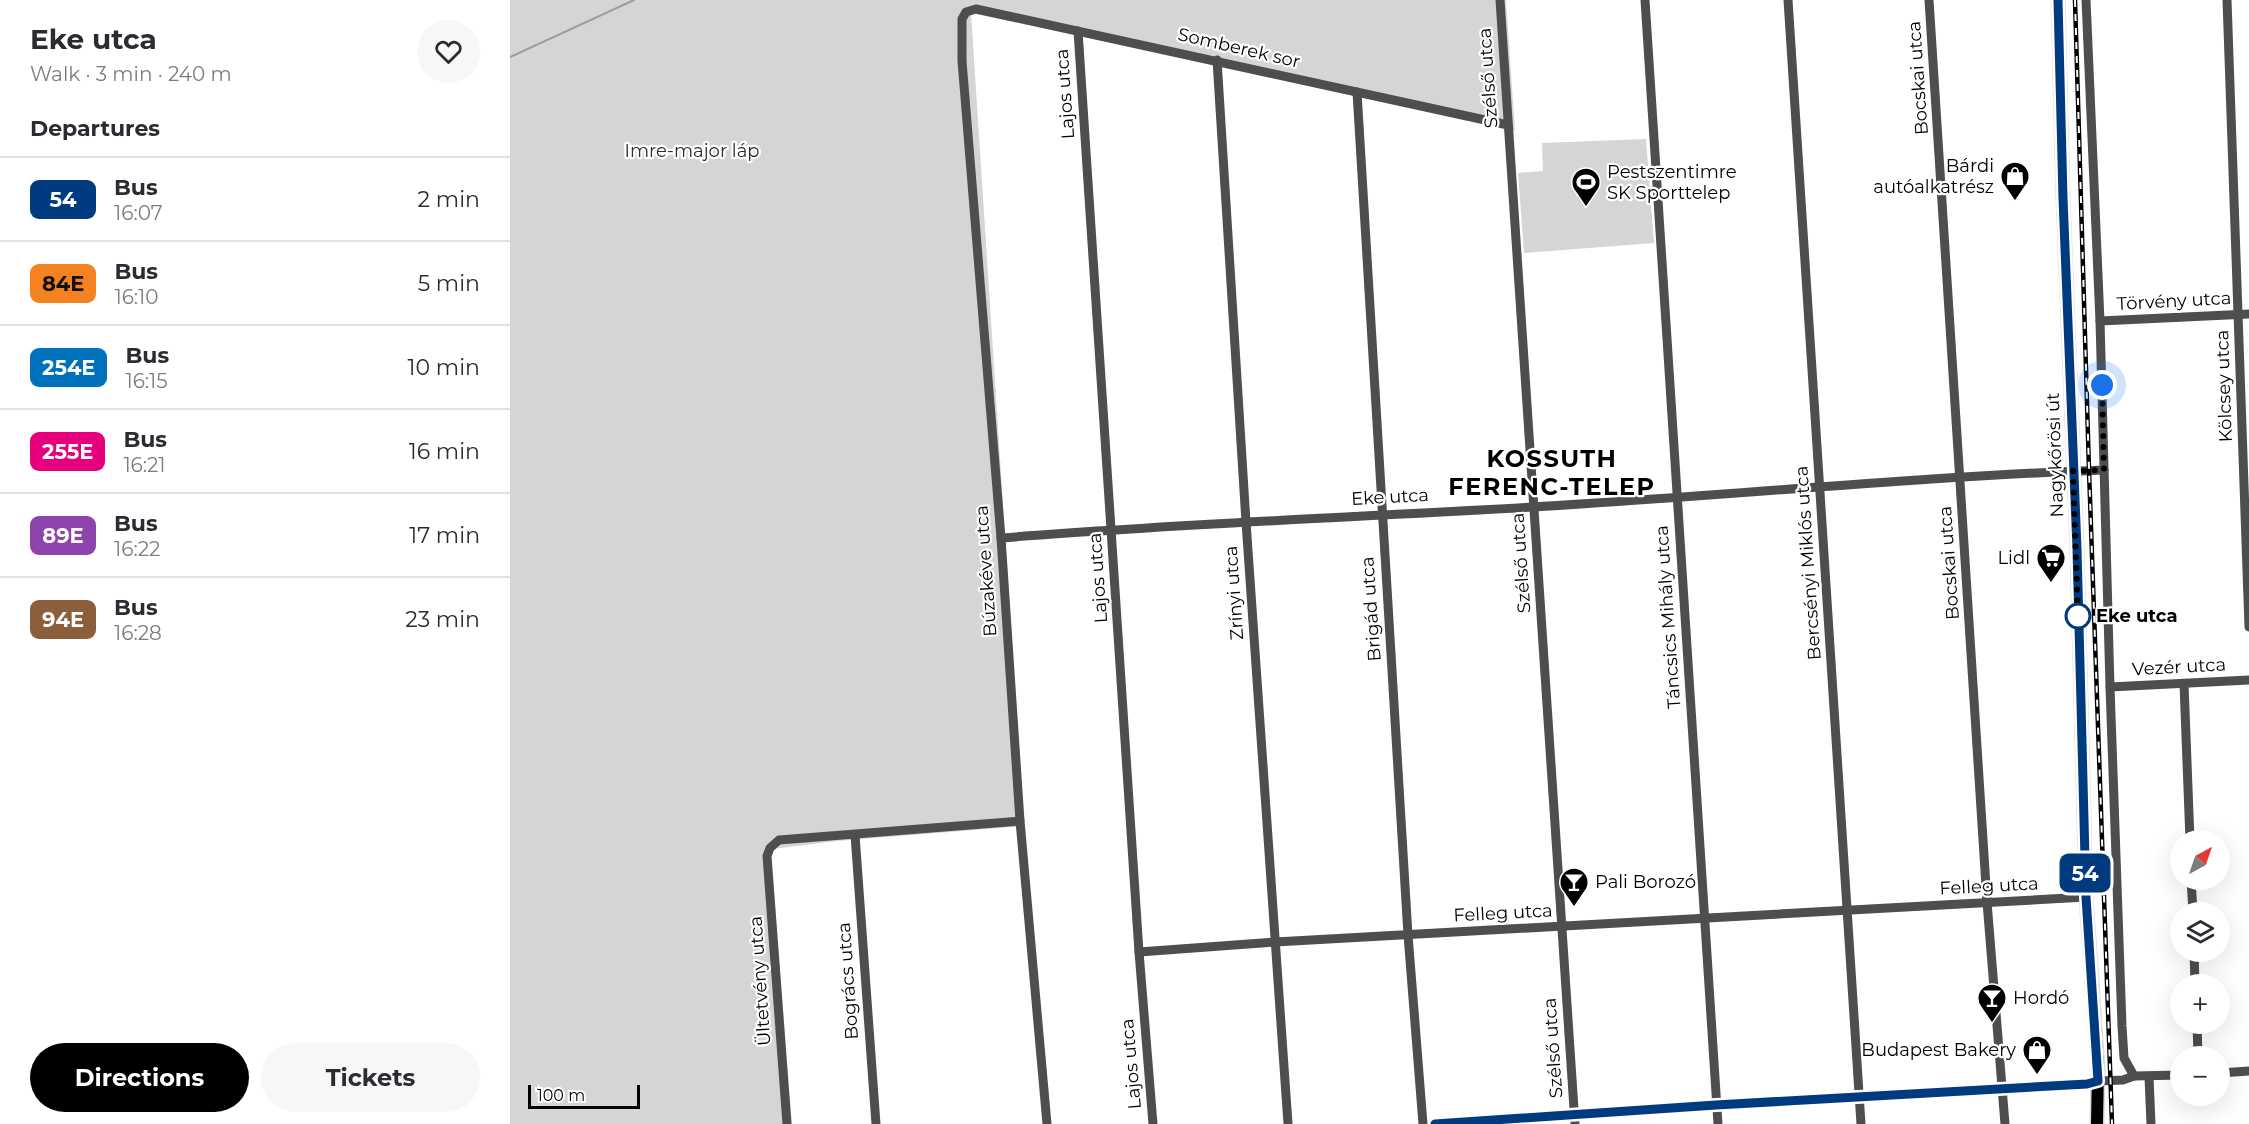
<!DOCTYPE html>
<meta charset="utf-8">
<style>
body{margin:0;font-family:Montserrat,sans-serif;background:#f7f7f7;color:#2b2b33;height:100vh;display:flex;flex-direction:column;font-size:22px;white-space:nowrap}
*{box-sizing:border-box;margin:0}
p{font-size:20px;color:#7c7c81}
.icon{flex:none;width:33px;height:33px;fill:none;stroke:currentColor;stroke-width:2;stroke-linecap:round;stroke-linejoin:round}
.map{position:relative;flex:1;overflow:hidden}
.drawer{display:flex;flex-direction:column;background:#fff;width:510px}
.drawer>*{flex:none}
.badge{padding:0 12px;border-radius:9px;font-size:21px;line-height:39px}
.needle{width:39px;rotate:40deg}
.controls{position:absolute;left:1660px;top:830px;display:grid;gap:12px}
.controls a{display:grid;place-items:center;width:60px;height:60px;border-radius:50%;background:#fff;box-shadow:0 6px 24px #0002;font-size:30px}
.scale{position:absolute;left:18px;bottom:15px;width:112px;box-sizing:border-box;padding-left:6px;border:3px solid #000;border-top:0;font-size:16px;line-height:21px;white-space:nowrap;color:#000;-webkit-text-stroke:4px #fff;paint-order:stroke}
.you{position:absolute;width:30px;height:30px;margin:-15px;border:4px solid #fff;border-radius:50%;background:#1a73e8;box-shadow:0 0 0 9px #1a73e833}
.map>.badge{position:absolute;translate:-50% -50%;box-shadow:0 0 0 3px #fff}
h2{padding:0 30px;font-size:22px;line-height:54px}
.round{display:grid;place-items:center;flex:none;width:63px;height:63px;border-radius:32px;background:#f7f7f7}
.overview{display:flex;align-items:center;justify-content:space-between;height:102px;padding:0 30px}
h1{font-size:28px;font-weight:700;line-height:45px}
.button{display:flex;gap:12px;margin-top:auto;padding:12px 30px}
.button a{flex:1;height:69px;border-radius:36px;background:#000;color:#fff;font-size:24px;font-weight:700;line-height:69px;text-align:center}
.button a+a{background:#f7f7f7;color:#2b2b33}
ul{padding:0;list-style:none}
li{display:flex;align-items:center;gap:18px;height:84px;padding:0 30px;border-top:2px solid #e1e1e2}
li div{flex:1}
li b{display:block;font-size:22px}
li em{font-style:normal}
li .badge{min-width:66px;font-weight:700;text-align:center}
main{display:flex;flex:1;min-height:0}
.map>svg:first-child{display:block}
.green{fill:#d5d5d5}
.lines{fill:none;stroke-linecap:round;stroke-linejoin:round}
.stream{stroke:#9c9c9c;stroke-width:2}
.major-casing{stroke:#dbdbdb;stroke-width:15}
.minor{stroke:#4e4e4e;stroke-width:9}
.major{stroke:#000;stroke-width:12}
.rail-casing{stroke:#000;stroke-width:4.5}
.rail{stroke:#fff;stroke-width:2;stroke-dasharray:7;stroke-linecap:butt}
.line-casing{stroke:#fff;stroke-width:14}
.line{stroke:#003b80;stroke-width:9}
.walk{stroke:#000;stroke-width:6;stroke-dasharray:0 10.8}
.stop-dot{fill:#fff;stroke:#003b80;stroke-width:3}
.labels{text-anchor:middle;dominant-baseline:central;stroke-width:4.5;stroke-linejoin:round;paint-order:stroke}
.street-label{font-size:18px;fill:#000;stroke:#fff}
.park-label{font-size:18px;fill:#2c2c2c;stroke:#fff}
.poi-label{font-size:18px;fill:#000;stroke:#fff;text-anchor:end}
.stop-label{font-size:18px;font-weight:bold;fill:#000;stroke:#fff;text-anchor:start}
.district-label{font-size:24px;font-weight:bold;letter-spacing:1.5px;fill:#000;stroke:#fff}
</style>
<main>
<section class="drawer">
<div class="overview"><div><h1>Eke utca</h1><p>Walk · 3 min · 240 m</p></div><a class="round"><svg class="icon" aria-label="heart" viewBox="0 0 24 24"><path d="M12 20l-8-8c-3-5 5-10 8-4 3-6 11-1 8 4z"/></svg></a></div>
<h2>Departures</h2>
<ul>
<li><span class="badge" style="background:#003b80;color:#fff">54</span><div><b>Bus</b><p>16:07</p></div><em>2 min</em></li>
<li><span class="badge" style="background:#f58220;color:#111">84E</span><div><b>Bus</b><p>16:10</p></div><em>5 min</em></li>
<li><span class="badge" style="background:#0072bc;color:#fff">254E</span><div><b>Bus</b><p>16:15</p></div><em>10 min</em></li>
<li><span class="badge" style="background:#e6007e;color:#fff">255E</span><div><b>Bus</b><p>16:21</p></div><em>16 min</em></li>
<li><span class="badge" style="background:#8e44ad;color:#fff">89E</span><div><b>Bus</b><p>16:22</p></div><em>17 min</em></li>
<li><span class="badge" style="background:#8b5e3c;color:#fff">94E</span><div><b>Bus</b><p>16:28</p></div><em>23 min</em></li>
</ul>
<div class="button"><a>Directions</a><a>Tickets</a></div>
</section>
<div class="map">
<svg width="1739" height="1124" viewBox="0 0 1739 1124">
<rect width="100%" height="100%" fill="#fff"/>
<g class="green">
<polygon points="0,0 996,0 1005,131 917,109 461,13 514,826 327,841 263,849 261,856 282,1124 0,1124"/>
<polygon points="1136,139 1144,243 1014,253 1008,173 1033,171 1032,143"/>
</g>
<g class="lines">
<polyline class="stream" points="0,57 124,0"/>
<g class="major-casing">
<polyline id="major" points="1548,0 1553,198 1567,549 1576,897 1588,1068 1587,1124"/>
</g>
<g class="minor">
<polyline points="990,0 1065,1124"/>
<polyline points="1135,0 1208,1124"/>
<polyline points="1278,0 1351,1124"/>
<polyline points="1419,0 1477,902 1495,1124"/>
<polyline points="1576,0 1590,321 1600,687 1612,1026 1614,1058 1624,1076"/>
<polyline points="1717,0 1739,627"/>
<polyline points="568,31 629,952 643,1124"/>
<polyline points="707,60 736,522 778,1124"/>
<polyline points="847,92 898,935 913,1124"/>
<polyline points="1590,321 1739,314"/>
<path d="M 491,538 C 668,524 846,517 1023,507 C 1213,496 1403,477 1594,470"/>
<polyline points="1674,684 1680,840"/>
<polyline points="1600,687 1739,680"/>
<polyline points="345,835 366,1124"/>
<polyline points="1681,879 1683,912"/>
<polyline points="1684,951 1685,984"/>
<polyline points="629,952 765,942 1576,897"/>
<polyline points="1687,1023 1688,1056"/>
<polyline points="1710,1073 1739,1071"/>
<polyline points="1639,1077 1641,1124"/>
<polyline points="277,1124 257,856 260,848 269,840 510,821"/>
<polyline points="537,1124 510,821 491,538 452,61 452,19 456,12 466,9 998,125"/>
<polyline points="924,1124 1206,1105 1577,1084 1588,1081 1613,1080 1624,1076 1671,1075"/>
</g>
<use href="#major" class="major"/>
<g class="rail-casing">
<polyline id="rail" points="1565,0 1579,470 1602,1124"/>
</g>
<use href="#rail" class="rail"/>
</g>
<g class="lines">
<g class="line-casing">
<polyline id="line" points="925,1124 1206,1105 1577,1084 1588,1081 1576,897 1567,549 1553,198 1548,0"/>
</g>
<use href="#line" class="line"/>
<polyline class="walk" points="1568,616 1568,619 1563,471 1594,470 1592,385"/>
</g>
<defs>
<g id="shop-pin" transform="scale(1.5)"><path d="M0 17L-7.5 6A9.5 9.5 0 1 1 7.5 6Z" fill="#000" stroke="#fff"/><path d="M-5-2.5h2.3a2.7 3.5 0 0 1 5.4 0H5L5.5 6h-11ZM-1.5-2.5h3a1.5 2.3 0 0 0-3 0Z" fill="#fff"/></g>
<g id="stadium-pin" transform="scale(1.5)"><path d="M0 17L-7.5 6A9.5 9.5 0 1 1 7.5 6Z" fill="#000" stroke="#fff"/><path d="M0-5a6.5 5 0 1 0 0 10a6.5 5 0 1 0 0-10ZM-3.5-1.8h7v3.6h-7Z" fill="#fff"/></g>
<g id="supermarket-pin" transform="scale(1.5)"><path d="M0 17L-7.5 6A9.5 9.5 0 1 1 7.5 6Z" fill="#000" stroke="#fff"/><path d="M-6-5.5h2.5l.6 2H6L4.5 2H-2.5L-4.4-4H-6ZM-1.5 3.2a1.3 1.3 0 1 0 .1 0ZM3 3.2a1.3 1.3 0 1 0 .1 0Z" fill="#fff"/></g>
<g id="bar-pin" transform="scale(1.5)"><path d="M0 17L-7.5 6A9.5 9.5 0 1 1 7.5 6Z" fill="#000" stroke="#fff"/><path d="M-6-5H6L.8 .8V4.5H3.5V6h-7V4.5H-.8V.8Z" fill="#fff"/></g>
</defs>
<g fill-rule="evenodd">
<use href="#shop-pin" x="1505" y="176"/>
<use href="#stadium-pin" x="1076" y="182"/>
<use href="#supermarket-pin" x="1541" y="558"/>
<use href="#bar-pin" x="1064" y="882"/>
<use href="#bar-pin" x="1482" y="998"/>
<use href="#shop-pin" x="1527" y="1050"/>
</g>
<circle class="stop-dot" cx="1568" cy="616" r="12"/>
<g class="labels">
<g class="street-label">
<text transform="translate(729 48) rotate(13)">Somberek sor</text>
<text transform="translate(978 78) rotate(-94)">Szélső utca</text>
<text transform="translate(1408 78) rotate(-94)">Bocskai utca</text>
<text transform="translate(555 94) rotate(-94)">Lajos utca</text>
<text transform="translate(1664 301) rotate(-3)">Törvény utca</text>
<text transform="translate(1714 386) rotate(-92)">Kölcsey utca</text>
<text transform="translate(1545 455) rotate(-92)">Nagykőrösi út</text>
<text transform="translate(880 497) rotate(-3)">Eke utca</text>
<text transform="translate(1011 563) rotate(-94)">Szélső utca</text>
<text transform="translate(1298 563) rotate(-94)">Bercsényi Miklós utca</text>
<text transform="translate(1439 563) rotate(-94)">Bocskai utca</text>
<text transform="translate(476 571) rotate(-94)">Búzakéve utca</text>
<text transform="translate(588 578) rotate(-94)">Lajos utca</text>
<text transform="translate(724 593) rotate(-94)">Zrínyi utca</text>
<text transform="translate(861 609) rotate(-94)">Brigád utca</text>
<text transform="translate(1158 617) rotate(-94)">Táncsics Mihály utca</text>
<text transform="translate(1669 667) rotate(-3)">Vezér utca</text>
<text transform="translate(1479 886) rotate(-3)">Felleg utca</text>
<text transform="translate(993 913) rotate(-3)">Felleg utca</text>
<text transform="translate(250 981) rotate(-94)">Ültetvény utca</text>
<text transform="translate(338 981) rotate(-94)">Bogrács utca</text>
<text transform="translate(1043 1048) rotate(-94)">Szélső utca</text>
<text transform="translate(621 1064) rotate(-95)">Lajos utca</text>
</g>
<g class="park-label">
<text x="182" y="151">Imre-major láp</text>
</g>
<g class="poi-label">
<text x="1484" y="166">Bárdi<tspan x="1484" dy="21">autóalkatrész</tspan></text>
<text x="1097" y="172" text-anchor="start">Pestszentimre<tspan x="1097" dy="21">SK Sporttelep</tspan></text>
<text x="1520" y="558">Lidl</text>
<text x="1085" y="882" text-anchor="start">Pali Borozó</text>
<text x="1503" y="998" text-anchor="start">Hordó</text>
<text x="1506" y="1050">Budapest Bakery</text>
</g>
<g class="stop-label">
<text x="1586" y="616">Eke utca</text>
</g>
<g class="district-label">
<text x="1042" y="458">KOSSUTH<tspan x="1042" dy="28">FERENC-TELEP</tspan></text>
</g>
</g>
</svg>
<div class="controls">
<a><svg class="needle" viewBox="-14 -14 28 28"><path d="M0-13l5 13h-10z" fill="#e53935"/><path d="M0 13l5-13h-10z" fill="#7c7c81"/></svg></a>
<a><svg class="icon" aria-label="layers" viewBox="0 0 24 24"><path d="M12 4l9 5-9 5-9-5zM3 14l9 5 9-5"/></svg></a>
<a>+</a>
<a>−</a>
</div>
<div class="scale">100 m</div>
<div class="you" style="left:1592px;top:385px"></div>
<b class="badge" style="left:1575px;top:873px;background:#003b80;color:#fff">54</b>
</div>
</main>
